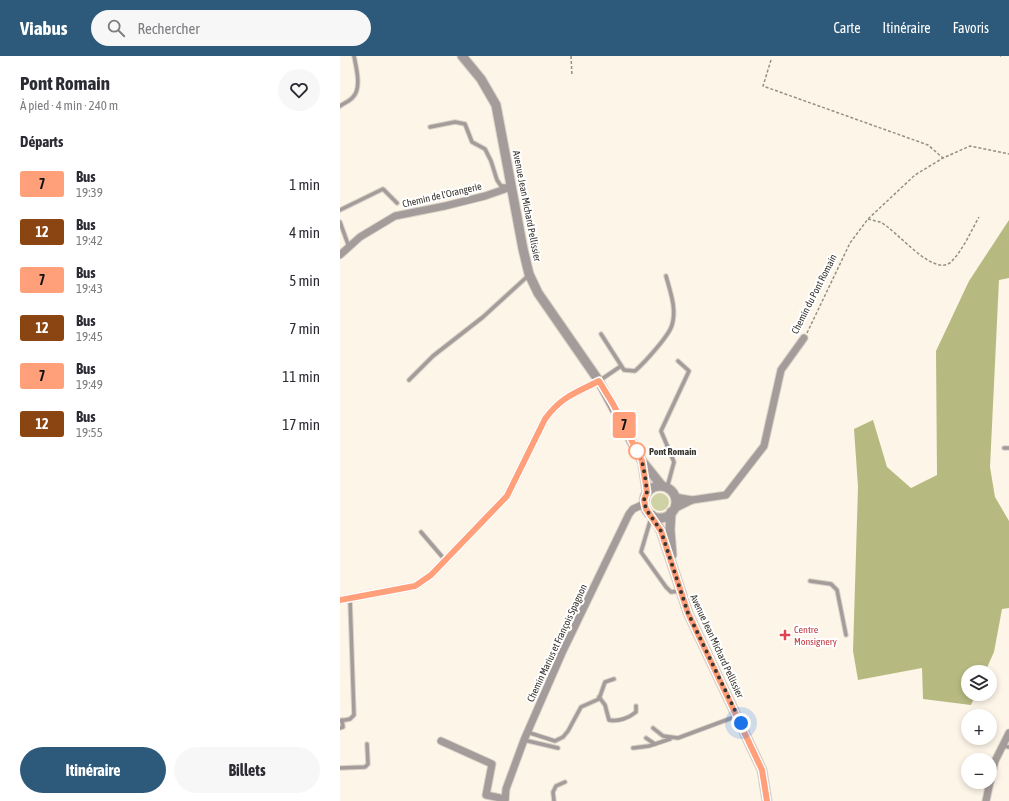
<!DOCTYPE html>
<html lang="fr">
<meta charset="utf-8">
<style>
body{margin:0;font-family:"Asap Condensed",sans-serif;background:#f7f7f7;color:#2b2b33;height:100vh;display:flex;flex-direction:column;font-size:15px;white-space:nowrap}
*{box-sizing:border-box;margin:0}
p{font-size:13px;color:#7c7c81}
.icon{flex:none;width:22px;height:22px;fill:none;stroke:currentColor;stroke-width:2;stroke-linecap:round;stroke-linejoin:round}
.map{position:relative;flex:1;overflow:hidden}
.drawer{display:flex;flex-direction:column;background:#fff;width:340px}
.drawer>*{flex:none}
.badge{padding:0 8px;border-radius:3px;font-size:14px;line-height:26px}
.controls{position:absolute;left:621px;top:609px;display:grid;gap:8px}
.controls a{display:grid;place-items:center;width:36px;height:36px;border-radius:50%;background:#fff;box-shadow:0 2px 6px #0003;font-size:20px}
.you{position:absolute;width:20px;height:20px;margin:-10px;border:3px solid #fff;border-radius:50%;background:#1a73e8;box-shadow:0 0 0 6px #1a73e833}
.map>.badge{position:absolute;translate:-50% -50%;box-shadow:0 0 0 2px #fff}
h2{padding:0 20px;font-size:15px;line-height:36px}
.round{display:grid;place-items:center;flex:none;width:42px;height:42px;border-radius:21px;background:#f7f7f7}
.headline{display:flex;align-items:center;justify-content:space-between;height:68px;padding:0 20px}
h1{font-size:19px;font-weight:700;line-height:30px}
.primary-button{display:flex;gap:8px;margin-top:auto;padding:8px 20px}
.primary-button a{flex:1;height:46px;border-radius:24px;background:#2d5a7a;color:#fff;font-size:16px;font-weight:700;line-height:46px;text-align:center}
.primary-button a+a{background:#f7f7f7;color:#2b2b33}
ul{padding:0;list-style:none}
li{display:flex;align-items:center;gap:12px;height:48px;padding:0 20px}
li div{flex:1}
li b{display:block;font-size:15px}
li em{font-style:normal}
li .badge{min-width:44px;font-weight:700;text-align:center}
header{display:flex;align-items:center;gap:24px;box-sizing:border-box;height:56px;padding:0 20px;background:#2d5a7a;color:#fff}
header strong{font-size:19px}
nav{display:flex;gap:22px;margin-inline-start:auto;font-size:14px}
.search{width:280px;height:36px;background:#f7f7f7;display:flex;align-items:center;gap:10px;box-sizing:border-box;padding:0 14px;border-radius:22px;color:#7c7c81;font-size:15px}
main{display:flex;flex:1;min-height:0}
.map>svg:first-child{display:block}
.green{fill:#cfd2a5}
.forest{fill:#b7ba80}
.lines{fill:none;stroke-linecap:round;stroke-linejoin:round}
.service-casing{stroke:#dad2c7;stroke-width:5.5}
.minor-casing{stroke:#dad2c7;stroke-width:9}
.tertiary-casing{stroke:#dad2c7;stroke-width:11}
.path{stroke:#958f86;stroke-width:1.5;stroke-dasharray:3 2;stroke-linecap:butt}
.service{stroke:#a49c9a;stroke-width:3.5}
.minor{stroke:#a49c9a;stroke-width:7}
.tertiary{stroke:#a49c9a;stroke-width:9}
.line-casing{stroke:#fff;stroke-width:9}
.line{stroke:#ffa07a;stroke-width:6}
.walk{stroke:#39352f;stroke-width:4;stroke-dasharray:0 7.2}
.stop-dot{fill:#fff;stroke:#ffa07a;stroke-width:2}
.health-dot{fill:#e0444e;stroke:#fff;stroke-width:1.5}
.labels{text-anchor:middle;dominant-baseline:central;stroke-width:4;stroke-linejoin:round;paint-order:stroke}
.street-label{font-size:10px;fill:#39352f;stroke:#fff}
.stop-label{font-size:10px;font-weight:bold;fill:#39352f;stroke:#fff;text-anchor:start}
.health-label{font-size:10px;fill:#be3a42;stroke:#fff;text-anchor:start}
</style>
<header>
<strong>Viabus</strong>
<div class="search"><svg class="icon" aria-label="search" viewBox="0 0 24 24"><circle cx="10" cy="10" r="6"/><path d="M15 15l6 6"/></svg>Rechercher</div>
<nav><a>Carte</a><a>Itinéraire</a><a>Favoris</a></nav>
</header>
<main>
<section class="drawer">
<div class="headline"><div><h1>Pont Romain</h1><p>À pied · 4 min · 240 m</p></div><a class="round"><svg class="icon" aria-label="heart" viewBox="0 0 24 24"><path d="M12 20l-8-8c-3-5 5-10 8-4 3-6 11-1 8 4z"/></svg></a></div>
<h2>Départs</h2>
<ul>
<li><span class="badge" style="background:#ffa07a;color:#111">7</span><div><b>Bus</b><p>19:39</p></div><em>1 min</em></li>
<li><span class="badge" style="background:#8b4513;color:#fff">12</span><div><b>Bus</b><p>19:42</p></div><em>4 min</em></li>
<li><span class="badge" style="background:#ffa07a;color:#111">7</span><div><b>Bus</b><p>19:43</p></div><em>5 min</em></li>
<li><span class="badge" style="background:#8b4513;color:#fff">12</span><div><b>Bus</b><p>19:45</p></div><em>7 min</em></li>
<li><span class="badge" style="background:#ffa07a;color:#111">7</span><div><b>Bus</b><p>19:49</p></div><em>11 min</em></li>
<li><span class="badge" style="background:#8b4513;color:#fff">12</span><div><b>Bus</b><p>19:55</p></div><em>17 min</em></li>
</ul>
<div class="primary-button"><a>Itinéraire</a><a>Billets</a></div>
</section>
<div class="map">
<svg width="669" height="745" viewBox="0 0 669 745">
<rect width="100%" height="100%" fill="#fdf5e8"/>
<circle class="green" cx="320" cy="446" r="9"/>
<polygon class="forest" points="669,164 669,222 659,224 650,411 655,441 669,465 669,552 662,553 654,596 645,616 628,616 628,638 636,638 631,649 583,643 582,612 518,624 513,595 518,431 514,373 533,364 547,411 571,432 597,419 596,295 629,225"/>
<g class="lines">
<g class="service-casing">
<g id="service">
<path d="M 0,50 C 4,47 10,45 13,41 C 22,32 16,11 14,0"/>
<polyline points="90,71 115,66 125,68 132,86 145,93 151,105 157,124 161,130 167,130"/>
<polyline points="0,154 43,133 57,147"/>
<polyline points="0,166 9,191"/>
<path d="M 261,278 L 284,314 L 295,315 C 304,307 329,280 332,269 C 337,253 330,235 326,220"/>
<polyline points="69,324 93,300 143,261 189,219"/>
<polyline points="259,325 281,310"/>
<polyline points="664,392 669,392"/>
<polyline points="327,432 334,406 321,375 349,315 338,305"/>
<polyline points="311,462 301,496 326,531 331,536 340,535"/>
<polyline points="81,476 105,504"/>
<polyline points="470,525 491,528 497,534 506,579"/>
<path d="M 259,641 L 265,649 L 269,664 C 278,666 289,662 296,656 L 296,650"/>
<polyline points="0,665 10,663 14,659 10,543"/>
<polyline points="0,672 3,671 2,664"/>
<polyline points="313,672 323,680 338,682 397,660"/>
<polyline points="187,676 215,685 223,681 228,675 241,651 259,643 265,626 274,623"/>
<polyline points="306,682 315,688"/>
<polyline points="184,684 218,692"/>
<polyline points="663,690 669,691"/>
<polyline points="293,692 309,690 330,683"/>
<polyline points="0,712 25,711 28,708 27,688"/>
<polyline points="214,745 213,736 216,730 225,726"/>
</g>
</g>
<g class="minor-casing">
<g id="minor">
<polyline points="0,199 20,181 55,160 105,150 145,140 171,131"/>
<polyline points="335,441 352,444"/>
<polyline points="334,453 352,444 386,439 424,390 441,314 464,282"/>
<path d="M 0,544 L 75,530 L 91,519 L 167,440 L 205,363 C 221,341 235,337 259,325"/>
<polyline points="101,685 152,708 146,739 165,743"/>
<polyline points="650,726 655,705 669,677"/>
<polyline points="165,745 166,733 184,684 222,597 289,458 293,453 304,448"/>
<polyline points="646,745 650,726"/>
</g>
</g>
<g class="tertiary-casing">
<g id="tertiary">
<polyline points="122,0 141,23 156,49 183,193 189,218 198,237 259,325 302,405 322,430"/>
<polyline points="303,410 307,436"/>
<circle cx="320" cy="446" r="16"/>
<polyline points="331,456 330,474 332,499"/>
<polyline points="312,459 321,475 348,557 422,714 427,745"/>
</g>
</g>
<g class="path">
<polyline points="231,0 232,20"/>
<polyline points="660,0 661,0"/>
<polyline points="431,4 423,30 588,89 603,102"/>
<path d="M 528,163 C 532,164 536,165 540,166 C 556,173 593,222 611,206 C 623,194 631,175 639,161"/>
<polyline points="467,277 510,187 528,163 575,119 603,102 630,90 669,98"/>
</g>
<use href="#service" class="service"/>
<use href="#minor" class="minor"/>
<use href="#tertiary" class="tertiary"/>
</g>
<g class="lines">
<g class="line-casing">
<path id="line" d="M 0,544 L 75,530 L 91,519 L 167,440 L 205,363 C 221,341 235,337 259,325 L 273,348 L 302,405 L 307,436 L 304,444 L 306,453 L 321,475 L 348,557 L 422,714 L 427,745"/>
</g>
<use href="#line" class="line"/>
<polyline class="walk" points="297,395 302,405 305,420 307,436 304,444 306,453 321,475 348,557 401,667"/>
</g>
<circle class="stop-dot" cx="297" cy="395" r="8"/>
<path class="health-dot" d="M443 573h4v4h4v4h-4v4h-4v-4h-4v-4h4z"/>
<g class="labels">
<g class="street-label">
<text transform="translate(102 139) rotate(-13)">Chemin de l'Orangerie</text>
<text transform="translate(187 150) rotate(79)">Avenue Jean Michard Pellissier</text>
<text transform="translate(474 238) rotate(-63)">Chemin du Pont Romain</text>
<text transform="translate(217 587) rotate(-65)">Chemin Marius et François Spagnon</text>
<text transform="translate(377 590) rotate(65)">Avenue Jean Michard Pellissier</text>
</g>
<g class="stop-label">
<text x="309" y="395">Pont Romain</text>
</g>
<g class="health-label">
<text x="454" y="573">Centre<tspan x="454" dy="12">Monsignery</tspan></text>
</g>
</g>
</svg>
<div class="controls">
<a><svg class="icon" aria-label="layers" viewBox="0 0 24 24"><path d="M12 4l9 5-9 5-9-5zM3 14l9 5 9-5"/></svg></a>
<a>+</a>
<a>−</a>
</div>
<div class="you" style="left:401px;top:667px"></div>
<b class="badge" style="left:284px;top:369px;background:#ffa07a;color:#111">7</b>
</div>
</main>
